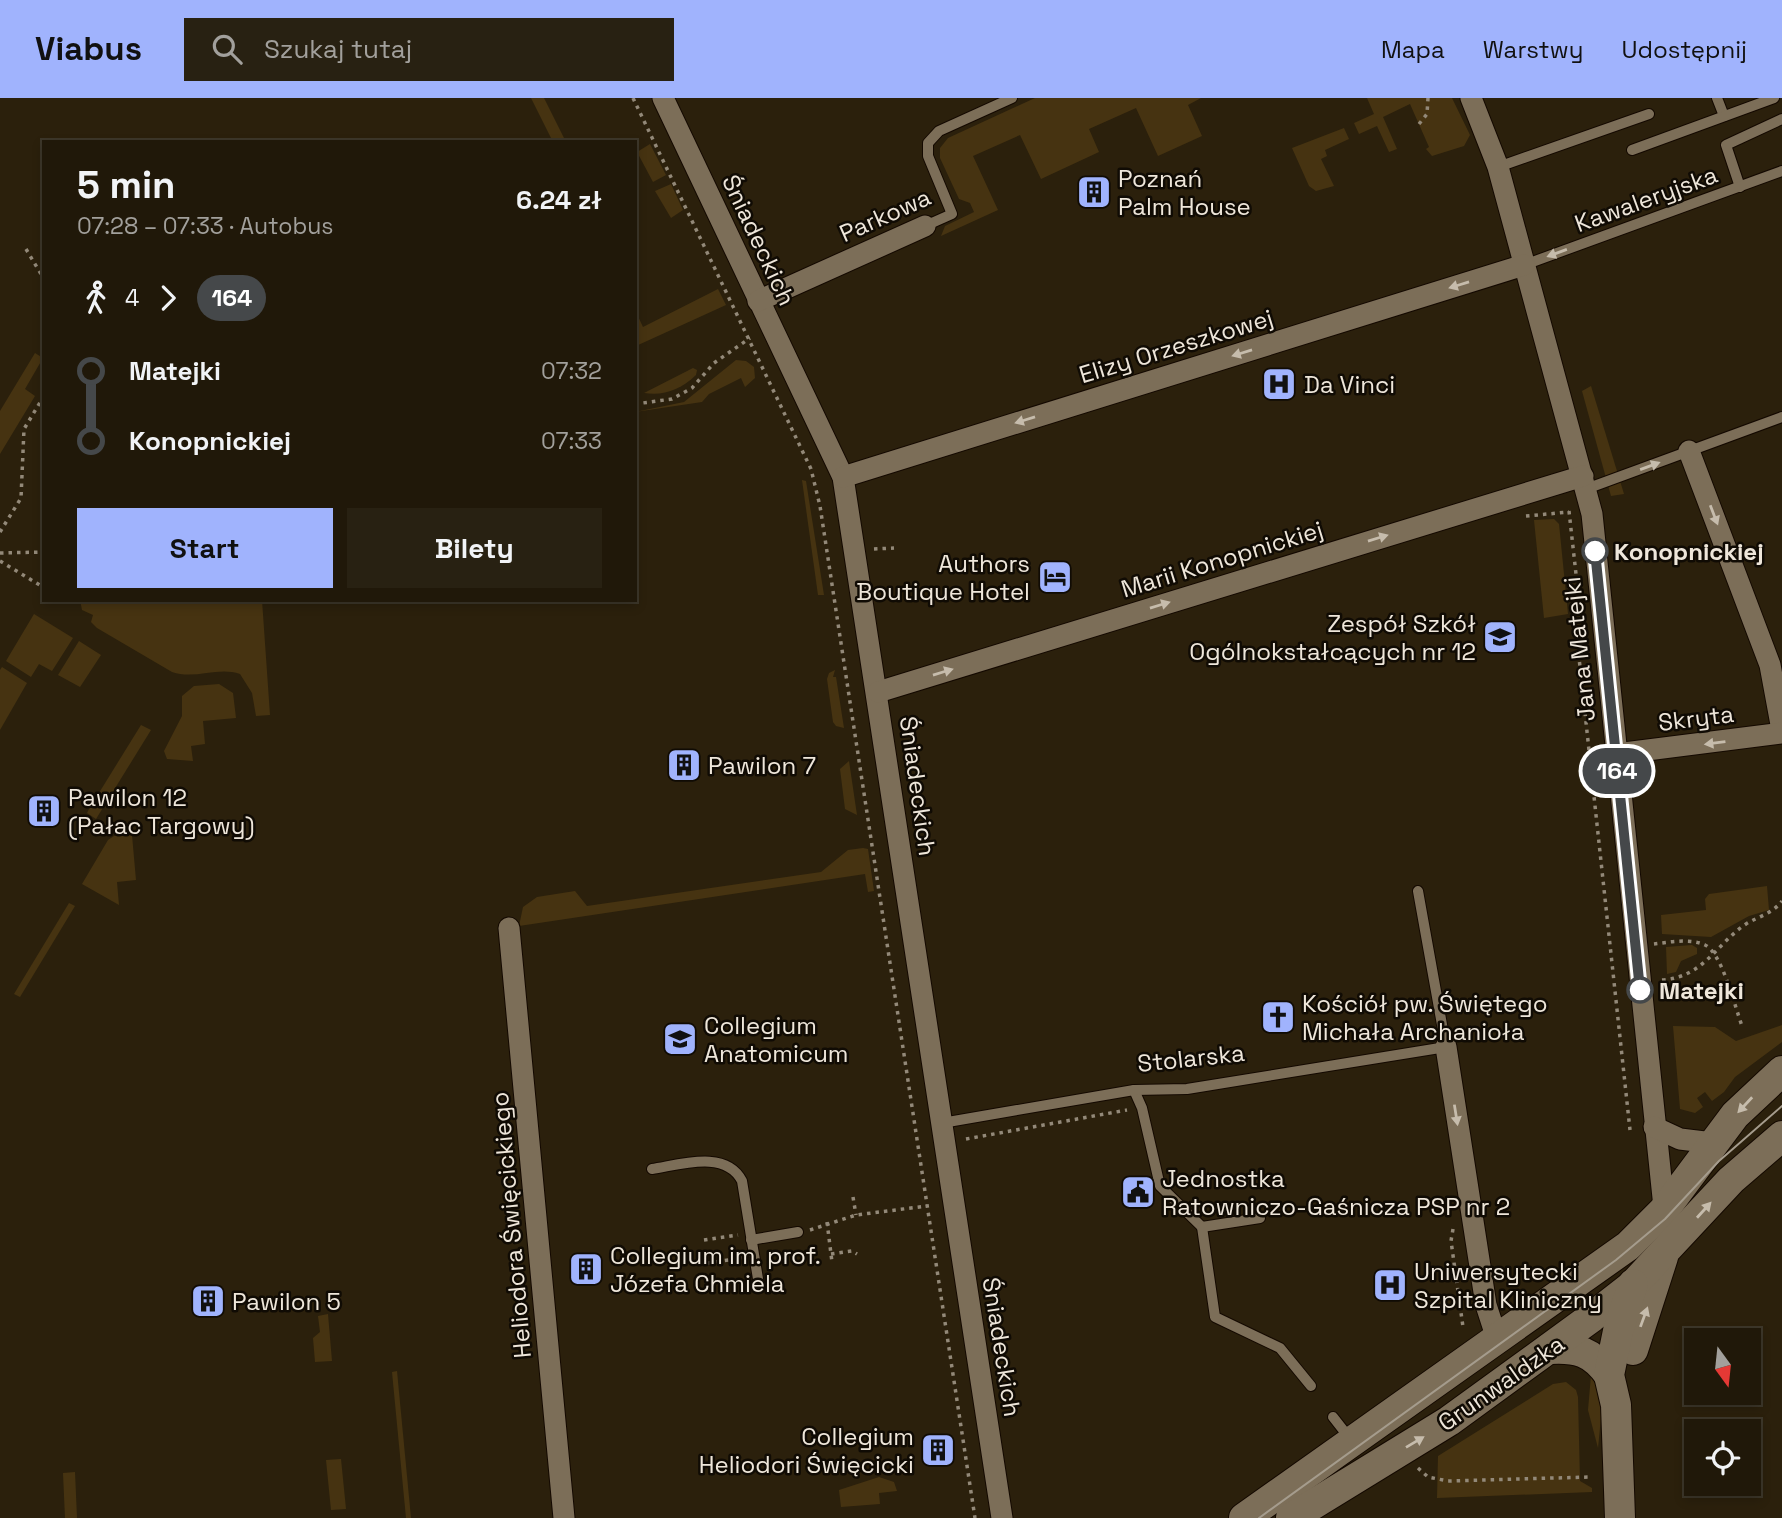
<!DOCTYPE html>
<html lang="pl">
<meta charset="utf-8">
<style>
body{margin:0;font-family:"Space Grotesk",sans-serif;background:#282112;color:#f1f3f6;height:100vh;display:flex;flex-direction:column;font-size:26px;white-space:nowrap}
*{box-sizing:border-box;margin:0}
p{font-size:23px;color:#a2a09c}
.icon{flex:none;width:38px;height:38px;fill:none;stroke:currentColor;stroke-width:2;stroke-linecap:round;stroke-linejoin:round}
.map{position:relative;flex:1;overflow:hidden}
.side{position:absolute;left:42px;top:42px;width:595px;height:462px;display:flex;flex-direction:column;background:#201809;border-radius:0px;box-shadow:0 4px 10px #0003,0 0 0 2px #3d372a}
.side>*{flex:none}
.badge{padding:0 14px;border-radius:23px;font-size:24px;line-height:46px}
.needle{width:46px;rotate:165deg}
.controls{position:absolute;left:1684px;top:1230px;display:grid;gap:14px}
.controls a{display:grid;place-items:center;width:77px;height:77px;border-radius:0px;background:#201809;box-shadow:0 4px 10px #0003,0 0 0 2px #3d372a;font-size:35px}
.map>.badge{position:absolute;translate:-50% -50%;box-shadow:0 0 0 4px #fff}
.legs{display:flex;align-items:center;gap:10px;height:77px;padding:0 35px;font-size:23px}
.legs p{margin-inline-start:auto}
.head{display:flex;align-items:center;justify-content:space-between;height:119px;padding:0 35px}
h1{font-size:38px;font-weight:700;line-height:52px}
.button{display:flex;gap:14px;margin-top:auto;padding:14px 35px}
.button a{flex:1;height:80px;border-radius:0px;background:#a0b3fd;color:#111;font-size:28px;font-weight:700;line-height:80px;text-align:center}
.button a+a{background:#282112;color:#f1f3f6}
ul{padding:0 35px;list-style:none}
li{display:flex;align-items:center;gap:24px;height:70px;font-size:26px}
li i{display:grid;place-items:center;width:10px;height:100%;margin:0 9px;background:currentColor}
li i::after{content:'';width:18px;height:18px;margin:-9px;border:5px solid;border-radius:50%;background:#201809}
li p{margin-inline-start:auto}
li:first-child i{background:linear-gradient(#0000 50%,currentColor 0)}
li:last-child i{background:linear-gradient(currentColor 50%,#0000 0)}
header{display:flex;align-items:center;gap:42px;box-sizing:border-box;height:98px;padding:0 35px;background:#a0b3fd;color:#111}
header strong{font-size:33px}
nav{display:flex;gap:38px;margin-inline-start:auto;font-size:24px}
.search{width:490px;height:63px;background:#282112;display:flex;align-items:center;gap:18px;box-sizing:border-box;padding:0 24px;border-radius:0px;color:#a2a09c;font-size:26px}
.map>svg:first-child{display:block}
.green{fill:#463311}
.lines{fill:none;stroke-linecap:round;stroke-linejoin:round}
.lane-casing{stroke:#140900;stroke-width:12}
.street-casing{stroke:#140900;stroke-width:23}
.secondary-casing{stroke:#140900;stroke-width:32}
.path{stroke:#938979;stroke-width:3.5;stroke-dasharray:3.5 5;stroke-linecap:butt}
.lane{stroke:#7c6e58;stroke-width:10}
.street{stroke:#7c6e58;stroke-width:21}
.secondary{stroke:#7c6e58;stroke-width:30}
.tram{stroke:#a59c8d;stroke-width:2}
.oneway{fill:#c6bcac}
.line-1-casing{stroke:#fff;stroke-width:16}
.line-1{stroke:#45484a;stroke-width:10}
.stop-1-dot{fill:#fff;stroke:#45484a;stroke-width:3.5}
.labels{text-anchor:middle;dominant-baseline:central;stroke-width:5;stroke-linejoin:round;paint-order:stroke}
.poi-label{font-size:24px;fill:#eee6da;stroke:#100b04;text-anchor:start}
.street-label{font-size:24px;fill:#eee6da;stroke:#100b04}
.stop-label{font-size:24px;font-weight:bold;fill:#eee6da;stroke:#100b04;text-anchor:start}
</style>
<header>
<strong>Viabus</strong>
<div class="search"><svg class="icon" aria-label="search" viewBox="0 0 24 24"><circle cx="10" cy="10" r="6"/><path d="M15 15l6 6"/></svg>Szukaj tutaj</div>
<nav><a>Mapa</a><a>Warstwy</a><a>Udostępnij</a></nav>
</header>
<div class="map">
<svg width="1782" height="1420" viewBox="0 0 1782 1420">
<rect width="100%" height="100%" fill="#2b200c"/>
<g class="green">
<polygon points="531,0 544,0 566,44 553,44"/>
<polygon points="1035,0 1201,0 1188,7 1202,38 1158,58 1136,10 1089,31 1099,54 1041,81 1020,37 973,58 998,112 941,138 945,128 974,114 970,105 959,101 940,60 940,50 948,40"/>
<polygon points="1367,0 1452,0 1470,37 1464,48 1432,58 1426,51 1429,49 1410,6 1383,19 1397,51 1389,54 1377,28 1359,36 1354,25 1374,16"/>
<polygon points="1344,30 1349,41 1325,52 1327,58 1321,61 1334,88 1316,93 1309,88 1292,50"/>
<polygon points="650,46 666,77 653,84 637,54"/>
<polygon points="671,86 683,112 671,120 655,93"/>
<polygon points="718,191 726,207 636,248 635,212 643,229"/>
<polygon points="35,255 43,260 25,291 35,298 0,356 0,313"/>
<polygon points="736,262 746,263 754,269 755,280 745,289 741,280 709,296 702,304 635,314 684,304"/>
<path d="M 693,270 L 697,272 L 696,277 C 680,292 664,298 644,295 Z"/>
<polygon points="1591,288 1624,396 1611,398 1582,293"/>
<polygon points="802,382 806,383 824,497 818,497"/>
<polygon points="1554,421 1559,426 1568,516 1544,520 1534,422"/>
<path d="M 80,502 L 262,502 L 270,617 L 256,618 L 252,595 L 240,576 C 218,568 195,582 172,574 L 97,530 L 91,524 L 93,517 L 82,512 Z"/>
<polygon points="34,516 73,540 52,573 39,566 31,579 6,563"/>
<polygon points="79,543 101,557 80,589 58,577"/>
<polygon points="2,569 27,585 0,632 0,572"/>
<polygon points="835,572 833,579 836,579 844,630 836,628 833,624 827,581 829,575"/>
<polygon points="219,586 233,595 236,620 203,623 205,646 191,648 193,663 167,661 164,653 182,618 182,598 194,588"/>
<polygon points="141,627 151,632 96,721 87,715 89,711"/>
<polygon points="849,663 857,717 845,711 840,671"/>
<polygon points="132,737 136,782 117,784 119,807 82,786 108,742 114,738"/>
<polygon points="863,750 868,751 874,793 868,794 865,776 519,828 523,809 537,799 575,793 587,808 821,774 848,752"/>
<polygon points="1767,788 1769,812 1749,818 1711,839 1662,836 1661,817 1706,812 1705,801 1709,796"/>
<polygon points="69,805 75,808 20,899 14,896"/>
<polygon points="1692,847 1697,850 1697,856 1681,863 1676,874 1667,876 1666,849"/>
<polygon points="1782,927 1782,944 1735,979 1724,994 1712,1003 1705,994 1697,1000 1703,1009 1695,1015 1680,1011 1673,928 1715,929 1736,943"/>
<polygon points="328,1216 332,1263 315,1264 313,1240 320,1234 318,1218"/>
<polygon points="1592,1266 1604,1289 1598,1350 1588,1312"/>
<polygon points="397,1273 411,1420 406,1420 392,1274"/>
<polygon points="1566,1284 1576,1292 1578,1299 1580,1383 1592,1390 1592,1394 1437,1400 1438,1358 1553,1286"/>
<polygon points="341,1361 346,1411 331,1412 326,1362"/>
<polygon points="75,1374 77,1420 65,1420 63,1375"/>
<polygon points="879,1379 894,1384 897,1393 879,1395 880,1406 841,1409 839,1392"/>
</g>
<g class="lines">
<g class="lane-casing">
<g id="lane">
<polyline points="1717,0 1724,18"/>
<polyline points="1632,52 1774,0"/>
<polyline points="1498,69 1649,16"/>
<polyline points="1740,89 1726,47 1782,21"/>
<polyline points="925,128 952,116 928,58 928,45 939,33 1012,0"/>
<polyline points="1524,167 1782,73"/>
<polyline points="1586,391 1782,319"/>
<polyline points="1134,992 1142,1010 1160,1088 1202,1129"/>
<polyline points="942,1025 1134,992 1187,991 1446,949 1418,793"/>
<path d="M 652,1071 C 679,1067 726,1051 742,1083 L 759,1187"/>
<polyline points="1260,1120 1202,1129 1215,1219 1280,1250 1311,1288"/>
<polyline points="751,1142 798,1134"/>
<polyline points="1333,1319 1351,1342"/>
</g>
</g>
<g class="street-casing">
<g id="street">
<polyline points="663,0 843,379 1002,1420"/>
<polyline points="1471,0 1498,69 1592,416 1665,1119"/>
<polyline points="758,203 925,128"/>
<polyline points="1689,353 1770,567 1782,632"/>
<polyline points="843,379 1524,167"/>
<polyline points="878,594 1583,378"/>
<polyline points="1616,656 1782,635"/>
<polyline points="509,830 564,1420"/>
<polyline points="1446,949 1486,1207 1497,1241"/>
<polyline points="1654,1029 1680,1041 1713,1045"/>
</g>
</g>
<g class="secondary-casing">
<g id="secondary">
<path d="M 1549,1251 C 1577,1249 1593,1254 1609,1277"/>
<polyline points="1633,1252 1663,1159"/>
<polyline points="1244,1420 1628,1148 1664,1112 1735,1017 1782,973"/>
<polyline points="1291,1420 1449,1323 1592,1219 1633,1187 1731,1082 1782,1038"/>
<polyline points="1620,1420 1616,1307 1609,1277 1618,1233 1633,1186"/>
</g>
</g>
<g class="path">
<polyline points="633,0 811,371 820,408 975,1420"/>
<polyline points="1419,26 1427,16 1428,0"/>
<polyline points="26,151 44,181"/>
<polyline points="635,306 672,301 692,290 714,265 750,240"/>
<polyline points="1569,413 1578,494 1573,504 1630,1032"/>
<polyline points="1526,418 1569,414"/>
<polyline points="0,434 21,400 24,331 44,298"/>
<polyline points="874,451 894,450"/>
<polyline points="0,455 44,454"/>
<polyline points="0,463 43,489"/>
<path d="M 1654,846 C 1670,844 1690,840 1705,847 C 1722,855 1735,909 1742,928"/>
<path d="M 1662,882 C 1704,879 1716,846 1746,826 C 1759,818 1772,816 1782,803"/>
<polyline points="966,1041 1127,1012"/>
<polyline points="853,1099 856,1117"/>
<polyline points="827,1124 832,1164"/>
<polyline points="1453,1131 1451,1143 1463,1229"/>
<polyline points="810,1132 856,1117 927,1108"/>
<polyline points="704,1142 738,1137"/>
<polyline points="831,1156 852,1153 857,1156"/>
<polyline points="708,1165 742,1160"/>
<polyline points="1418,1370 1428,1379 1448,1383 1590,1379"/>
</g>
<use href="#lane" class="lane"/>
<use href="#street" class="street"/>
<use href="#secondary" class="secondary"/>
<polyline class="tram" points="1259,1420 1616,1162 1665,1121 1719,1063 1782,1008"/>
</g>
<defs><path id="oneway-solid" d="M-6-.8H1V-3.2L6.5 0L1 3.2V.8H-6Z" transform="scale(1.75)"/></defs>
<g class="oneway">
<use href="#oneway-solid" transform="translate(1557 155) rotate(160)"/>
<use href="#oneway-solid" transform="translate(1459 187) rotate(163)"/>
<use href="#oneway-solid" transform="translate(1242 255) rotate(163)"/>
<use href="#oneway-solid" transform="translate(1025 322) rotate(163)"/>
<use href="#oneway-solid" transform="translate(1650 368) rotate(-20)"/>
<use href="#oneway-solid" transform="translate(1714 417) rotate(69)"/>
<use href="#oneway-solid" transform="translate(1378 440) rotate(-17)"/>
<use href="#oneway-solid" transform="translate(1160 507) rotate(-17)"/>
<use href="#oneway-solid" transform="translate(943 574) rotate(-17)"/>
<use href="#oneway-solid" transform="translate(1715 645) rotate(173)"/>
<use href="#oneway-solid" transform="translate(1745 1007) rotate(133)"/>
<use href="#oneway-solid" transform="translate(1456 1017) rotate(81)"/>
<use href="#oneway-solid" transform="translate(1704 1112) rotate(-48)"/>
<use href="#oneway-solid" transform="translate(1644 1219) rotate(-70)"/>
<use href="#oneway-solid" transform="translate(1415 1344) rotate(-31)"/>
</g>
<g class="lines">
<g class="line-1-casing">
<polyline id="line-1" points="1595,453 1640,892"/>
</g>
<use href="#line-1" class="line-1"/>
</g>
<defs>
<g id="building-square" transform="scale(1.75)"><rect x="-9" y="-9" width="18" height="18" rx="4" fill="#a0b3fd" stroke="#100b04"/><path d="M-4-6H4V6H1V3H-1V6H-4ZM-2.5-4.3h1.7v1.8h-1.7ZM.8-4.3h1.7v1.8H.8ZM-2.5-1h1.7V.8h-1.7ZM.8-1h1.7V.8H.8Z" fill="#111"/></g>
<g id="hospital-square" transform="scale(1.75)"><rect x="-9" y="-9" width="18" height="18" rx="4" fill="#a0b3fd" stroke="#100b04"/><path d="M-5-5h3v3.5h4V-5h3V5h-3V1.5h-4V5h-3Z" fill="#111"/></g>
<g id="hotel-square" transform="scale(1.75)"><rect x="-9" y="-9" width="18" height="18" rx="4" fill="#a0b3fd" stroke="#100b04"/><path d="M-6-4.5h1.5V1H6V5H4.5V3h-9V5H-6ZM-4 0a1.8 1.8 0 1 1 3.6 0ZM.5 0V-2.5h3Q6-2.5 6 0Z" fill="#111"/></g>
<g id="school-square" transform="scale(1.75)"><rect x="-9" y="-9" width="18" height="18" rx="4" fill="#a0b3fd" stroke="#100b04"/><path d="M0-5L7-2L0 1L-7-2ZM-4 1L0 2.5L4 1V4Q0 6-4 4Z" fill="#111"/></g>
<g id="church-square" transform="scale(1.75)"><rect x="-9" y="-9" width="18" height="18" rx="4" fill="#a0b3fd" stroke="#100b04"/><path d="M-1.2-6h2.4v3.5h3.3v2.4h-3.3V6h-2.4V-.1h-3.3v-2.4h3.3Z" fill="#111"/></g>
<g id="university-square" transform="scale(1.75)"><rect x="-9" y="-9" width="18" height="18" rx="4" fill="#a0b3fd" stroke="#100b04"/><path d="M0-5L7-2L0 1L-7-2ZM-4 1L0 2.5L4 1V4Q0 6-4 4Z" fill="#111"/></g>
<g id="civic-square" transform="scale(1.75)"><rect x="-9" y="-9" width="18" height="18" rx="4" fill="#a0b3fd" stroke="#100b04"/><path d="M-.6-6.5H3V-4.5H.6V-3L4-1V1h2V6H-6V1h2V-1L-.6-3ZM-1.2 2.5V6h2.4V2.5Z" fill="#111"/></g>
</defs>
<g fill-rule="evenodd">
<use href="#building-square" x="1094" y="94"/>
<use href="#hospital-square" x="1279" y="286"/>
<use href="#hotel-square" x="1055" y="479"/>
<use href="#school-square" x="1500" y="539"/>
<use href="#building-square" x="684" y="667"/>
<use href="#building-square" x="44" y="713"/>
<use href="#church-square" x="1278" y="919"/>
<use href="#university-square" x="680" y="941"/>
<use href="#civic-square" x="1138" y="1094"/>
<use href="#building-square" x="586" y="1171"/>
<use href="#hospital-square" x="1390" y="1187"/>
<use href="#building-square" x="208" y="1203"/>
<use href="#building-square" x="938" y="1352"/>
</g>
<g class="stop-1-dot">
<circle cx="1595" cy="453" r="12"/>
<circle cx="1640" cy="892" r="12"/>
</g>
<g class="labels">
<g class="poi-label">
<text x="1118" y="80">Poznań<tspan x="1118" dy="28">Palm House</tspan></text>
<text x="1304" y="286">Da Vinci</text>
<text x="1030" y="465" text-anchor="end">Authors<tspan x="1030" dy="28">Boutique Hotel</tspan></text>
<text x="1476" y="525" text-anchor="end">Zespół Szkół<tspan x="1476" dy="28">Ogólnokstałcących nr 12</tspan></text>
<text x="708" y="667">Pawilon 7</text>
<text x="68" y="699">Pawilon 12<tspan x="68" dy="28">(Pałac Targowy)</tspan></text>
<text x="1302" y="905">Kościół pw. Świętego<tspan x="1302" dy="28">Michała Archanioła</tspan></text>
<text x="704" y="927">Collegium<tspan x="704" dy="28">Anatomicum</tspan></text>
<text x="1162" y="1080">Jednostka<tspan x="1162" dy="28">Ratowniczo-Gaśnicza PSP nr 2</tspan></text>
<text x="610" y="1157">Collegium im. prof.<tspan x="610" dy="28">Józefa Chmiela</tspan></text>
<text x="1414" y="1173">Uniwersytecki<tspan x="1414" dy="28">Szpital Kliniczny</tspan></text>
<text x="232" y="1203">Pawilon 5</text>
<text x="914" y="1338" text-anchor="end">Collegium<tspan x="914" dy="28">Heliodori Święcicki</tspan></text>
</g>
<g class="street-label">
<text transform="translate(1646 101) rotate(-20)">Kawaleryjska</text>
<text transform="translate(885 117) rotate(-24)">Parkowa</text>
<text transform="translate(759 142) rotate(65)">Śniadeckich</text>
<text transform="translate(1176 248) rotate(-17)">Elizy Orzeszkowej</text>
<text transform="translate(1222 461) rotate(-17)">Marii Konopnickiej</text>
<text transform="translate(1579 551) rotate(-96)">Jana Matejki</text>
<text transform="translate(1696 620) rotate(-7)">Skryta</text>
<text transform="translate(918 688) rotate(82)">Śniadeckich</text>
<text transform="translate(1191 960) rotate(-6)">Stolarska</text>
<text transform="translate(511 1127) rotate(-95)">Heliodora Święcickiego</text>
<text transform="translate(1002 1249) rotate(81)">Śniadeckich</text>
<text transform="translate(1501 1285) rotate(-35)">Grunwaldzka</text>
</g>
<g class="stop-label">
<text x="1614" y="453">Konopnickiej</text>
<text x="1659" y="892">Matejki</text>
</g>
</g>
</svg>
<div class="controls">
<a><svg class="needle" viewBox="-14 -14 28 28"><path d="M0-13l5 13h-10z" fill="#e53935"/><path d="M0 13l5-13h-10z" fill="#a2a09c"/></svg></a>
<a><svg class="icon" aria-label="locate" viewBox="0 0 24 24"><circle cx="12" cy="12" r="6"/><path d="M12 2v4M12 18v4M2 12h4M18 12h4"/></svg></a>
</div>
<b class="badge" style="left:1617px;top:673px;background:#45484a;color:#fff">164</b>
<section class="side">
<div class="head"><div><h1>5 min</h1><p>07:28 – 07:33 · Autobus</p></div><b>6.24 zł</b></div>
<div class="legs"><svg class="icon" aria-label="walk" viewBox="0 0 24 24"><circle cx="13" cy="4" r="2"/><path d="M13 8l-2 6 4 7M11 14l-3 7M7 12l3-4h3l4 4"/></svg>4<svg class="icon" aria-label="forward" viewBox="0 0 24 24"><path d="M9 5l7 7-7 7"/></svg><b class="badge" style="background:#45484a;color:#fff">164</b></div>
<ul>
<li><i style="color:#45484a"></i><b>Matejki</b><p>07:32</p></li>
<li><i style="color:#45484a"></i><b>Konopnickiej</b><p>07:33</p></li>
</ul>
<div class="button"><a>Start</a><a>Bilety</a></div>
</section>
</div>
